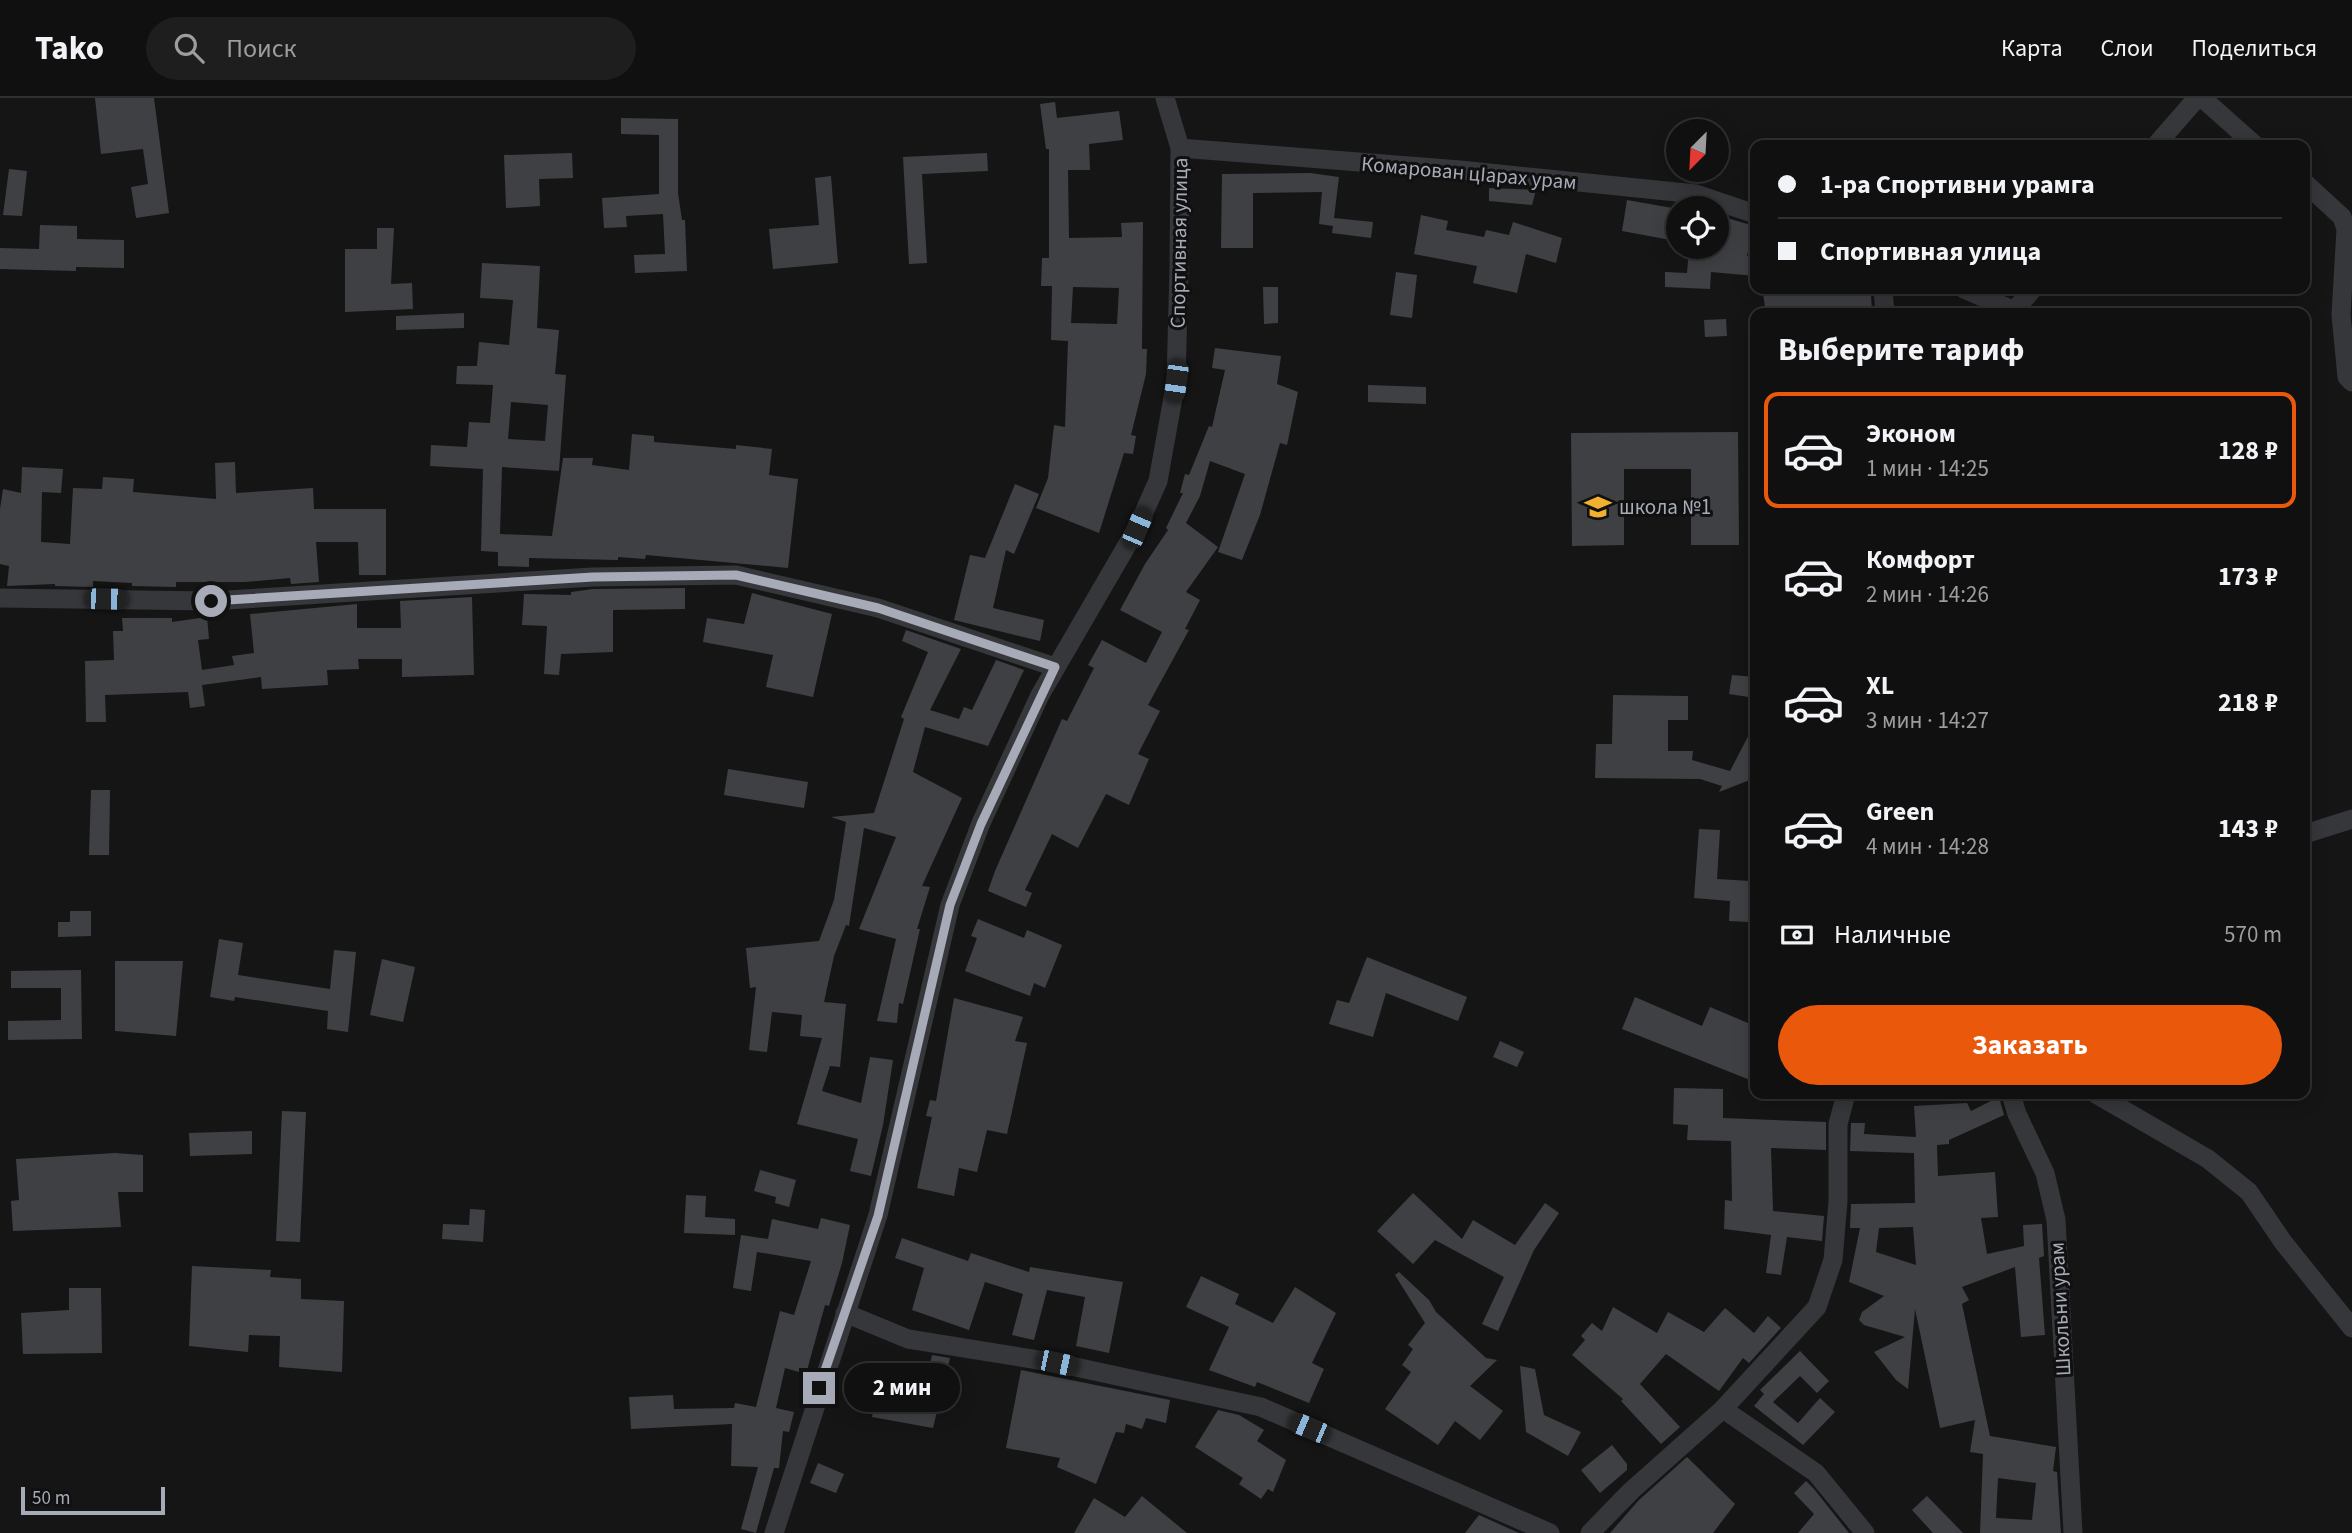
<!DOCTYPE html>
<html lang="ru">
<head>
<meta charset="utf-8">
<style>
	:root { --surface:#101010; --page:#1e1e1e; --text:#f1f3f6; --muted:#9c9d9f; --line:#303030; --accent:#ea580c }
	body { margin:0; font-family:"Source Sans 3",sans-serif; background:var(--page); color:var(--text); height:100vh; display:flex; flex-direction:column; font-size:26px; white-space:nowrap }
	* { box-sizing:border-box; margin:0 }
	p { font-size:23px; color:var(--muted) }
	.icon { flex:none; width:38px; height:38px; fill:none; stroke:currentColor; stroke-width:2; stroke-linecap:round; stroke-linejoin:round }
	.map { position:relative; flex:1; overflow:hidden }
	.drawer { position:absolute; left:1750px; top:210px; width:560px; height:791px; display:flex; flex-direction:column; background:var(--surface); border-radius:14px; box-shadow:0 4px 18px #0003,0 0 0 2px var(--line) }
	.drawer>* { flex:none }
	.guide { position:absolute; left:1750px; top:42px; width:560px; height:154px; border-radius:14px; box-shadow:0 4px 18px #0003,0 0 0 2px var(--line); display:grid; align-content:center; height:154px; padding:0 28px; background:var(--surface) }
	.needle { width:46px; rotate:204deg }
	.buttons { position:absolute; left:1666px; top:21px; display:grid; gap:14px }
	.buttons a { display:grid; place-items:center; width:63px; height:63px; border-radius:50%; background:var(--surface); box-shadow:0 4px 18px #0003,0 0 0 2px var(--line); font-size:35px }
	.scale { position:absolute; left:21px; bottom:18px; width:144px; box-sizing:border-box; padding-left:7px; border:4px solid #a6abb7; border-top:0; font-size:19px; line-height:24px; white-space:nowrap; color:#a6abb7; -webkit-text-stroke:5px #101011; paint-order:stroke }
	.end { position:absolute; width:32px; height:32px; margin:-16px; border:9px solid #a6abb7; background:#111; box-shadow:0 0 0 4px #111 }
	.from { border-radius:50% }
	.bubble { position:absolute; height:49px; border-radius:24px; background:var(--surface); box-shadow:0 4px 18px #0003,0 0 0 2px var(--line); font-size:23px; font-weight:700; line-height:49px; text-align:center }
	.car { position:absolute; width:21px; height:42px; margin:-21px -10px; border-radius:9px; box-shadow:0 0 5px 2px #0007; background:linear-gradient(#222 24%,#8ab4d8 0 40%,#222 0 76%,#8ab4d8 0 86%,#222 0) }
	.guide b { display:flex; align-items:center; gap:24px; height:66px; font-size:26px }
	.guide b+b { border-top:2px solid var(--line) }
	.guide i { width:18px; height:18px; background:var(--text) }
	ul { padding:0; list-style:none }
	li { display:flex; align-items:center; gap:21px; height:116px; margin:0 14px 10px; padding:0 14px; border:4px solid transparent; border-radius:14px }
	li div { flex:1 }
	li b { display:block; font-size:26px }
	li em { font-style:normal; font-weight:700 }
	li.selected { border-color:var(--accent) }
	li>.icon { width:63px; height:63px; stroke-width:1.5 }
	h2 { padding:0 28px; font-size:32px; line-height:84px }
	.pay { display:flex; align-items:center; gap:18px; height:77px; padding:0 28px; font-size:26px }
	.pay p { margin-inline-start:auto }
	.action { display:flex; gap:14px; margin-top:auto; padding:14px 28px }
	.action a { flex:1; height:80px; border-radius:42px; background:var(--accent); color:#fff; font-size:28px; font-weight:700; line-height:80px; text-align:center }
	header { display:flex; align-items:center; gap:42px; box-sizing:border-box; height:98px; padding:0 35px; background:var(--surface); border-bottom:2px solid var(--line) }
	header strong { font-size:33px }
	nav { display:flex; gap:38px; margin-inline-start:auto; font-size:24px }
	.search { width:490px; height:63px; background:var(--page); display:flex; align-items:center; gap:18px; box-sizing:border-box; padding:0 24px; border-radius:38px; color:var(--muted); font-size:26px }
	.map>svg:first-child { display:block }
	.building { fill:#3f4043; fill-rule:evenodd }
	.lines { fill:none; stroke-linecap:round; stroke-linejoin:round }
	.street { stroke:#36373b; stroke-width:19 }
	.route { stroke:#a6abb7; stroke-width:9 }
	.labels { text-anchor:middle; stroke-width:6; stroke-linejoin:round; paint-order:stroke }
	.street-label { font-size:21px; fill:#a6abb7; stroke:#101011 }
	.poi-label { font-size:21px; fill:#a6abb7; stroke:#101011; text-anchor:start }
</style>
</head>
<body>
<header>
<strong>Tako</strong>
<div class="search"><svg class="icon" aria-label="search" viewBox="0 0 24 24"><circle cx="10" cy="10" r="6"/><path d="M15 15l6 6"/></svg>Поиск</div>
<nav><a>Карта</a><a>Слои</a><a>Поделиться</a></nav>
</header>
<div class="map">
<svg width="2352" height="1435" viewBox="0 0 2352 1435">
	<rect width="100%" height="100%" fill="#151516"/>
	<!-- building -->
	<g class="building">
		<path d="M95,0h59l15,115 -33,5 -5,-31 17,-3 -5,-35 -42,5z"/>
		<path d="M1055,4l2,16 62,-7 4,29 -34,4 1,26h-22l1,68 53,-1 -1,-14 22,-1 -1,127h5l-1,25 -15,61 5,1 -3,18 -9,-1 -25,80 -63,-25 12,-30 6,-53 11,2 3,-86 -17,-1 1,-54h-11l1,-28h7v-109h-3l-6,-45zM1073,189l46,1 -2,36 -46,-1z"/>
		<path d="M621,20l57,1v74l4,27h3l2,51 -52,2 -1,-18 31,-1 -2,-40 -37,2 1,11 -23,1 -2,-30 57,-4v-59l-38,-1z"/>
		<path d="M572,55l1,25 -34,1 1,27 -34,2 -2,-53z"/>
		<path d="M987,55l1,18 -66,3 5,89 -18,1 -6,-107z"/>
		<path d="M9,71l18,2 -5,45 -19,-1z"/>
		<path d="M1310,75l29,4 -5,41 39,4 -2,16 -39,-5 1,-7 -14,-2 3,-32 -69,1v55h-32l1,-74z"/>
		<path d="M831,78l7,87 -65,6 -4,-40 50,-4 -4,-47z"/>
		<path d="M1489,90l47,2 -4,15 -43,-4z"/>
		<path d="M1627,102l51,9 -2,32 -54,-10z"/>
		<path d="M1421,117l27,6 -2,9 38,7 2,-7 23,5 4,-13 49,16 -6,25 -30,-9 -9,39 -44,-10 4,-17 -63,-12z"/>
		<path d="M1717,117l37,11 -7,30 8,1v19l-44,-4 -1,17 -45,-2v-15l22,1 2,-23 28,3z"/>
		<path d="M40,127l37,1v13l47,1v28l-48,-1v4l-76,-2v-21l39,1z"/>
		<path d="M377,130h17l-3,56 21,-1 1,26 -68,3v-63h32z"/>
		<path d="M482,165l58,3 -3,62 22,2 -4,44 11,1 -7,96 -57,-4 -2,67 52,2 11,-78h30l-1,7 37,5 3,-36 22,2v6l82,7v-4l36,4 -3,26 29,4 -10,89 -142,-13 -1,4 -27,-2v3l-89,-2v9l-31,-1v-14l-17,-1 2,-82 -53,-3 1,-21 36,2 2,-25 21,1 3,-38 -37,-1 1,-18h20l2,-24 30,3 4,-45 -33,-2zM511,304l37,3 -3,36 -37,-2z"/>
		<path d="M1396,174l21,3 -5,43 -22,-3z"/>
		<path d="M1263,189h15v36l-14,1z"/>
		<path d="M1808,191h19v6l44,-1 1,19h-106l-3,-19z"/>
		<path d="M464,215v15l-68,2v-14z"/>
		<path d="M1726,221l1,17 -22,1 -1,-17z"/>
		<path d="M1215,250l66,8 -4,28 21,8 -11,53 -7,-2 -20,72 -18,45 -24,-8 27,-78 -35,-13 -10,35 -14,27 32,24 -32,45 14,8 -15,29 4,1 -41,75 12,6 -22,43 11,5 -20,46 -23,-11 -28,54 -26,-14 -27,56 7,3 -6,14 -38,-16 7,-20 67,-152 5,2 27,-53 -6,-3 14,-25 44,23 16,-31 -42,-22 25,-46 23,-34 -2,-2 17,-35h-3l5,-19 4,1 20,-49 3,1 13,-57 -13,-2z"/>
		<path d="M1368,287l58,2v17l-58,-2z"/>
		<path d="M1738,334l1,113h-48v-76h-67v76l-52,1 -1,-113z"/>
		<path d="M235,364l1,31 77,-5 1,21h72v66h-27l-1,-33h-42l3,40 -28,2 -1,-6 -45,4h-69v5l-44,-1v-3l-39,-2v6l-38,-1v-2l-48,2 2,-20 -9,-2v-55l3,-20 18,4 1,-26 41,2 -2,24 -19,-1 -1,50 29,2 3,-56 29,1 1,-12 31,2 -1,13 83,7 -1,-36z"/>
		<path d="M1015,386l24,10 -25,60 -8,-4 -13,58 51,12 -4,21 -86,-21 16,-65 15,3z"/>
		<path d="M685,490v21l-72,1v42l-52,2 -2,21 -15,-1 3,-48 -25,-1 2,-31 47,1v-3l22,-3z"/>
		<path d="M752,495l80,21 -19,83 -47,-10 7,-32 -70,-13 4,-24 37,6z"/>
		<path d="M472,499l2,78 -72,2v-18h-44l1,10 -32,1 1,15 -66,4 -1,-12 -59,8 3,21 -15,2 -2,-16 -83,3 1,27h-20l-1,-61 29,-1 -1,-29h10l-1,-13h50v4l35,-5 2,22 -11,1 4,30 32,-5 -2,-9 22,-3 -4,-39 107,-10v24h44l-1,-27z"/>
		<path d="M906,532l55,19 -31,61 29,9 5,-12 8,3 24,-50 28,10 -36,76 -63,-19 -12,45 49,26 -40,88 8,1 -13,42h3l-17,75 -4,-1 -2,20 -20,-2 19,-82 -37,-10 37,-92 -32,-9 -15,98 -3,-1 -12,31 -10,46 22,2 -6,63 -10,-1 -8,25 39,12 9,-46 23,3 -10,65 -12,51 -21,-5 8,-32 -61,-15 25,-86 -22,-2 2,-21 -30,-3 -5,40 -18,-2 7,-63 -6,1 -4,-40 73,-7 15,-41 12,-78 -15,-5 43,-4 30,-94 -3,-2 27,-65 -26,-11z"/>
		<path d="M1732,577l23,2v21l-26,-4z"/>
		<path d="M1613,597l75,1v24h-20v31h25l-1,9 38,11 25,-48v55l-36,14 3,-6 -22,-7 -105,-1 1,-34h16z"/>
		<path d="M728,671l80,13 -4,26 -80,-13z"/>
		<path d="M91,692h19l-1,65h-20z"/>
		<path d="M1699,731l21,1 -3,49 33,2 -2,41 -19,-1 1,-20 -36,-3z"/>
		<path d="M70,813h21v25l-33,1v-15h12z"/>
		<path d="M978,821l46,19 3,-8 35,15 -17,43 -11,-5 -4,13 -65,-25 12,-33 -6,-2z"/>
		<path d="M219,841l24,4 -5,32 92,14 4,-39 22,2 -8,80 -21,-3 1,-18 -93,-14 -1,4 -24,-4z"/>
		<path d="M1367,859l100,40 -9,24 -72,-28 -13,44 -44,-13 8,-24 12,3z"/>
		<path d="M382,861l33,8 -12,55 -33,-7z"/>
		<path d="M115,863h68l-7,75 -61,-5z"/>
		<path d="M81,872l1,69 -74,1v-19l53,-1v-32h-50v-17z"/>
		<path d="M1635,899l67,29 8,-19 45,19v56l-133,-53z"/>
		<path d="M954,900l69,19 -8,24 12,2 -20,91 -20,-4 -10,42 -18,-4 -5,28 -37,-8 15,-71 -6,-1 4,-16 6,1z"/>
		<path d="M1500,943l24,11 -7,15 -24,-10z"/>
		<path d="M1674,990l49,1v29l103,4v28l-55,-2 2,63 51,5 -2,25 -35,-4 -6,38 -15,-2 5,-38 -47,-6 1,-29 7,1 -1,-60 -44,-1 1,-15 -15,-1z"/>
		<path d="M1999,999l5,18 -55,25v4l-12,1 1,31 57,-4 3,45 -17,1 6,36 37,-8 -1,-21 19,-1 2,32 -5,2 6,77 -24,2 -6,-70 -53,20 7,13 -7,4 28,132 66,11 -3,24 4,1 4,61h-81l3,-79 -13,-2 5,-32 -35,8 -25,-119 -7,80 -12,-9 -22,-28 31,-15 -41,-12 -5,-5 3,-8 22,-16 -35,-14 11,-54h-10l1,-24 64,-1 -1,-50 -64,-2 1,-28h14l-1,11 52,3 -2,-31 53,-3 4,8zM1913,1129l3,38 -40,-13 3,-24zM1998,1380l38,5 -4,37 -36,-2z"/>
		<path d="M282,1013l24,1 -6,130 -24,-1z"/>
		<path d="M252,1033v23l-62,2 -1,-23z"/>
		<path d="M115,1055l28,2v37h-25l3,35 -108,4 -2,-30 8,-1 -3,-41z"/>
		<path d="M760,1072l36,10 -7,27 -14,-4 1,-6 -22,-6z"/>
		<path d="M1413,1095l49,46 11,-19 42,25 30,-42 14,10 -25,37 -36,81 -16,-7 22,-47 -69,-37 -22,24 -36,-33z"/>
		<path d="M686,1097l20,1 -1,21 30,2v16l-51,-2z"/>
		<path d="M470,1111l15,1 -2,32 -41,-3 1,-15 26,1z"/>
		<path d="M821,1120l29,7 -8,38 -13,43 -4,-1 -19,69 -21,-6 -9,40 18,4 -5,20 -6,-1 -4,37h-5l-18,65 -15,-4 17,-62 -27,-1 1,-42 -101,5 -2,-32 44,-2 1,14 60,-1 1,-5 21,4 24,-96 14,4 17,-54 -54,-9 -6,39 -18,-3 8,-53 27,4 4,-20 46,10z"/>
		<path d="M902,1140l66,23 3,-8 58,19 1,-5 93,15 -14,71 -33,-7 9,-49 -38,-7 -13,50 -22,-5 11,-41 -38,-12 -16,48 -57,-20 12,-42 -29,-10z"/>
		<path d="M192,1168l79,4 -1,7 31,2v20l43,2 -2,71 -63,-5 1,-31 -31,-1 -1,17 -59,-6z"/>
		<path d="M1399,1174l30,28 7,12 50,46 11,2 -27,26 33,25 -23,29 -25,-19 -17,24 -53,-36 26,-37 -9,-7 11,-16 -5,-4 17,-22 -30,-48z"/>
		<path d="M1201,1178l38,18 -4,10 38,19 22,-36 41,26 -24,50 12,6 -15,34 -52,-21 -2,5 -46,-17 20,-43 -43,-20z"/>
		<path d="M69,1190h32l1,65 -79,1 -2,-41 48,-3z"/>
		<path d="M1613,1209l44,26 11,-21 36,20 21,-24 29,25 14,-17 13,12 -32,35 -6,-5 -24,33 -53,-37 -26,30 40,43 -19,17 -40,-43 2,-2 -51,-44 13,-15 -4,-4 11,-13 10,8z"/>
		<path d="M1800,1253l29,30 -12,12 -17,-17 -27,26 25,21 22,-25 15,14 -32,33 -49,-39 10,-12 -4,-4z"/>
		<path d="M932,1257l18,3 -17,70 -61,-11 6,-32 46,9z"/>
		<path d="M1520,1268l15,3 9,46 37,17 -13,24 -42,-24z"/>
		<path d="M1021,1272l149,30 -4,23 -20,-5 -4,11 -16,-5 -2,9 -8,-1 -20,52 -39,-17 3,-9 -54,-10z"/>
		<path d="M1218,1312l21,5 25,15 -7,11 29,19 -13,32 -5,-3 -7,10 -22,-15 4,-6 -48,-31z"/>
		<path d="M1612,1347l15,19v6l-27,23 -19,-23z"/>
		<path d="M1687,1359l48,47 -22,29h-103l29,-33z"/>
		<path d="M818,1365l26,11 -8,19 -26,-10z"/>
		<path d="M1806,1383l8,8 35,44h-51l16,-19 -20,-21z"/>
		<path d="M1142,1398l45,37h-113l20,-35 31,19z"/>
		<path d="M1927,1398l36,37h-30l-21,-23z"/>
		<path d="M1479,1417l40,18h-54z"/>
	</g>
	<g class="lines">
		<!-- street -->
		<g class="street">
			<path d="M2202,0l53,47"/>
			<path d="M2156,47l41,-47"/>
			<path d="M1180,50l280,22 236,24 59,20"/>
			<path d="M2305,85l37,34 4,12 -5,86 6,62 5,5"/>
			<path d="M1883,191l2,24"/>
			<path d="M1964,191l51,22"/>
			<path d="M2012,215l21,-24"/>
			<path d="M0,500l211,3 382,-24 143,-2 142,33 177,59"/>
			<path d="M2305,736l47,-15"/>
			<path d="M2011,996l6,20 28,59 11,47 17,313"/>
			<path d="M2096,996l112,65 41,33 34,50 69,86"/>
			<path d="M845,1215l63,26 149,24 204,44 289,126"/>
			<path d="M1723,1311l93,64 49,60"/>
			<path d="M774,1435l104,-318 72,-310 31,-82 59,-128 97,-167 21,-47 18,-100 3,-112 1,-121 -15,-50"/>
			<path d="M1590,1435l41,-42 92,-82 94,-102 16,-47 5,-59v-77l8,-30"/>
		</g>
	</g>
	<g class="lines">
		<!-- route -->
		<path class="route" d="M211,503l382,-24 143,-2 142,33 177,59 -74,157 -31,81 -72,311 -59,172"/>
	</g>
	<!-- icons -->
	<defs>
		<g id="school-bare" transform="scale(2.1)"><path d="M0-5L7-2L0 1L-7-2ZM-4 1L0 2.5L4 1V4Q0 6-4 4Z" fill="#f2b031" stroke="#101011" stroke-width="2.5" paint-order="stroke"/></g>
	</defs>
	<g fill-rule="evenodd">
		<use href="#school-bare" x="1598" y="409"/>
	</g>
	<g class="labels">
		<!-- street labels -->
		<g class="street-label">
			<text transform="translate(1469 75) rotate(5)" y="7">Комарован цIарах урам</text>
			<text transform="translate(1179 145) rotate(-89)" y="7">Спортивная улица</text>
			<text transform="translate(2060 1211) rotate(-93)" y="7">Школьни урам</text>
		</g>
		<!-- poi labels -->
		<g class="poi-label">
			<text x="1619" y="416">школа №1</text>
		</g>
	</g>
</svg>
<div class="buttons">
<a><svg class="needle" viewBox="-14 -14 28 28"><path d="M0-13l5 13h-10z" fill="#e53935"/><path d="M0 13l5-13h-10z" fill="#9c9d9f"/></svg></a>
<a><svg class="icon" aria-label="locate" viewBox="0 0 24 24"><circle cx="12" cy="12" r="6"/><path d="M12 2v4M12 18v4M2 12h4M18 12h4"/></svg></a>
</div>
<div class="scale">50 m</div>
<i class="end from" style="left:211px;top:503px"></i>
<i class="end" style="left:819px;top:1290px"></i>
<div class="bubble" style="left:844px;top:1265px;width:116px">2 мин</div>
<i class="car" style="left:1176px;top:283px;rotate:188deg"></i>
<i class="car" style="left:1137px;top:430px;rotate:23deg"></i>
<i class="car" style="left:106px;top:501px;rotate:91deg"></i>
<i class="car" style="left:1057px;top:1265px;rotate:102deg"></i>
<i class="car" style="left:1309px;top:1330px;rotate:293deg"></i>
<div class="guide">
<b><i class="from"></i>1-ра Спортивни урамга</b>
<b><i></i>Спортивная улица</b>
</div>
<section class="drawer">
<h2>Выберите тариф</h2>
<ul>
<li class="selected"><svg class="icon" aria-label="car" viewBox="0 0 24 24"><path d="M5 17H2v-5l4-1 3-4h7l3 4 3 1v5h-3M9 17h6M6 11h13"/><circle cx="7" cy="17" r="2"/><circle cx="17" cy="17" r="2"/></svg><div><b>Эконом</b><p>1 мин · 14:25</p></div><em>128 ₽</em></li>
<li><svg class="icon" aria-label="car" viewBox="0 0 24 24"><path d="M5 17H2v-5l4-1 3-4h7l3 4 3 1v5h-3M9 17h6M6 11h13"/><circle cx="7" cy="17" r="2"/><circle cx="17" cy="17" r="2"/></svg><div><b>Комфорт</b><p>2 мин · 14:26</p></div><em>173 ₽</em></li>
<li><svg class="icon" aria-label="car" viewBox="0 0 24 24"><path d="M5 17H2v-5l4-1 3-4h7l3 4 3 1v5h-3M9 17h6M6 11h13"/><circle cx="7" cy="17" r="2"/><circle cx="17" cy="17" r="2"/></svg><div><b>XL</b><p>3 мин · 14:27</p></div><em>218 ₽</em></li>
<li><svg class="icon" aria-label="car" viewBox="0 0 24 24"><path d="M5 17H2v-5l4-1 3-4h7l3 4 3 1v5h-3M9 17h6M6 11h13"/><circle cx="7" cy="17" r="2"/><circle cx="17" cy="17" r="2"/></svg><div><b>Green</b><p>4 мин · 14:28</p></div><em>143 ₽</em></li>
</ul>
<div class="pay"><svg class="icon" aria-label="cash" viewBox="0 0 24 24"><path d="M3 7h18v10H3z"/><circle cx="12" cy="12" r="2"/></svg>Наличные<p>570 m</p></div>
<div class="action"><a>Заказать</a></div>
</section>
</div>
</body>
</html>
